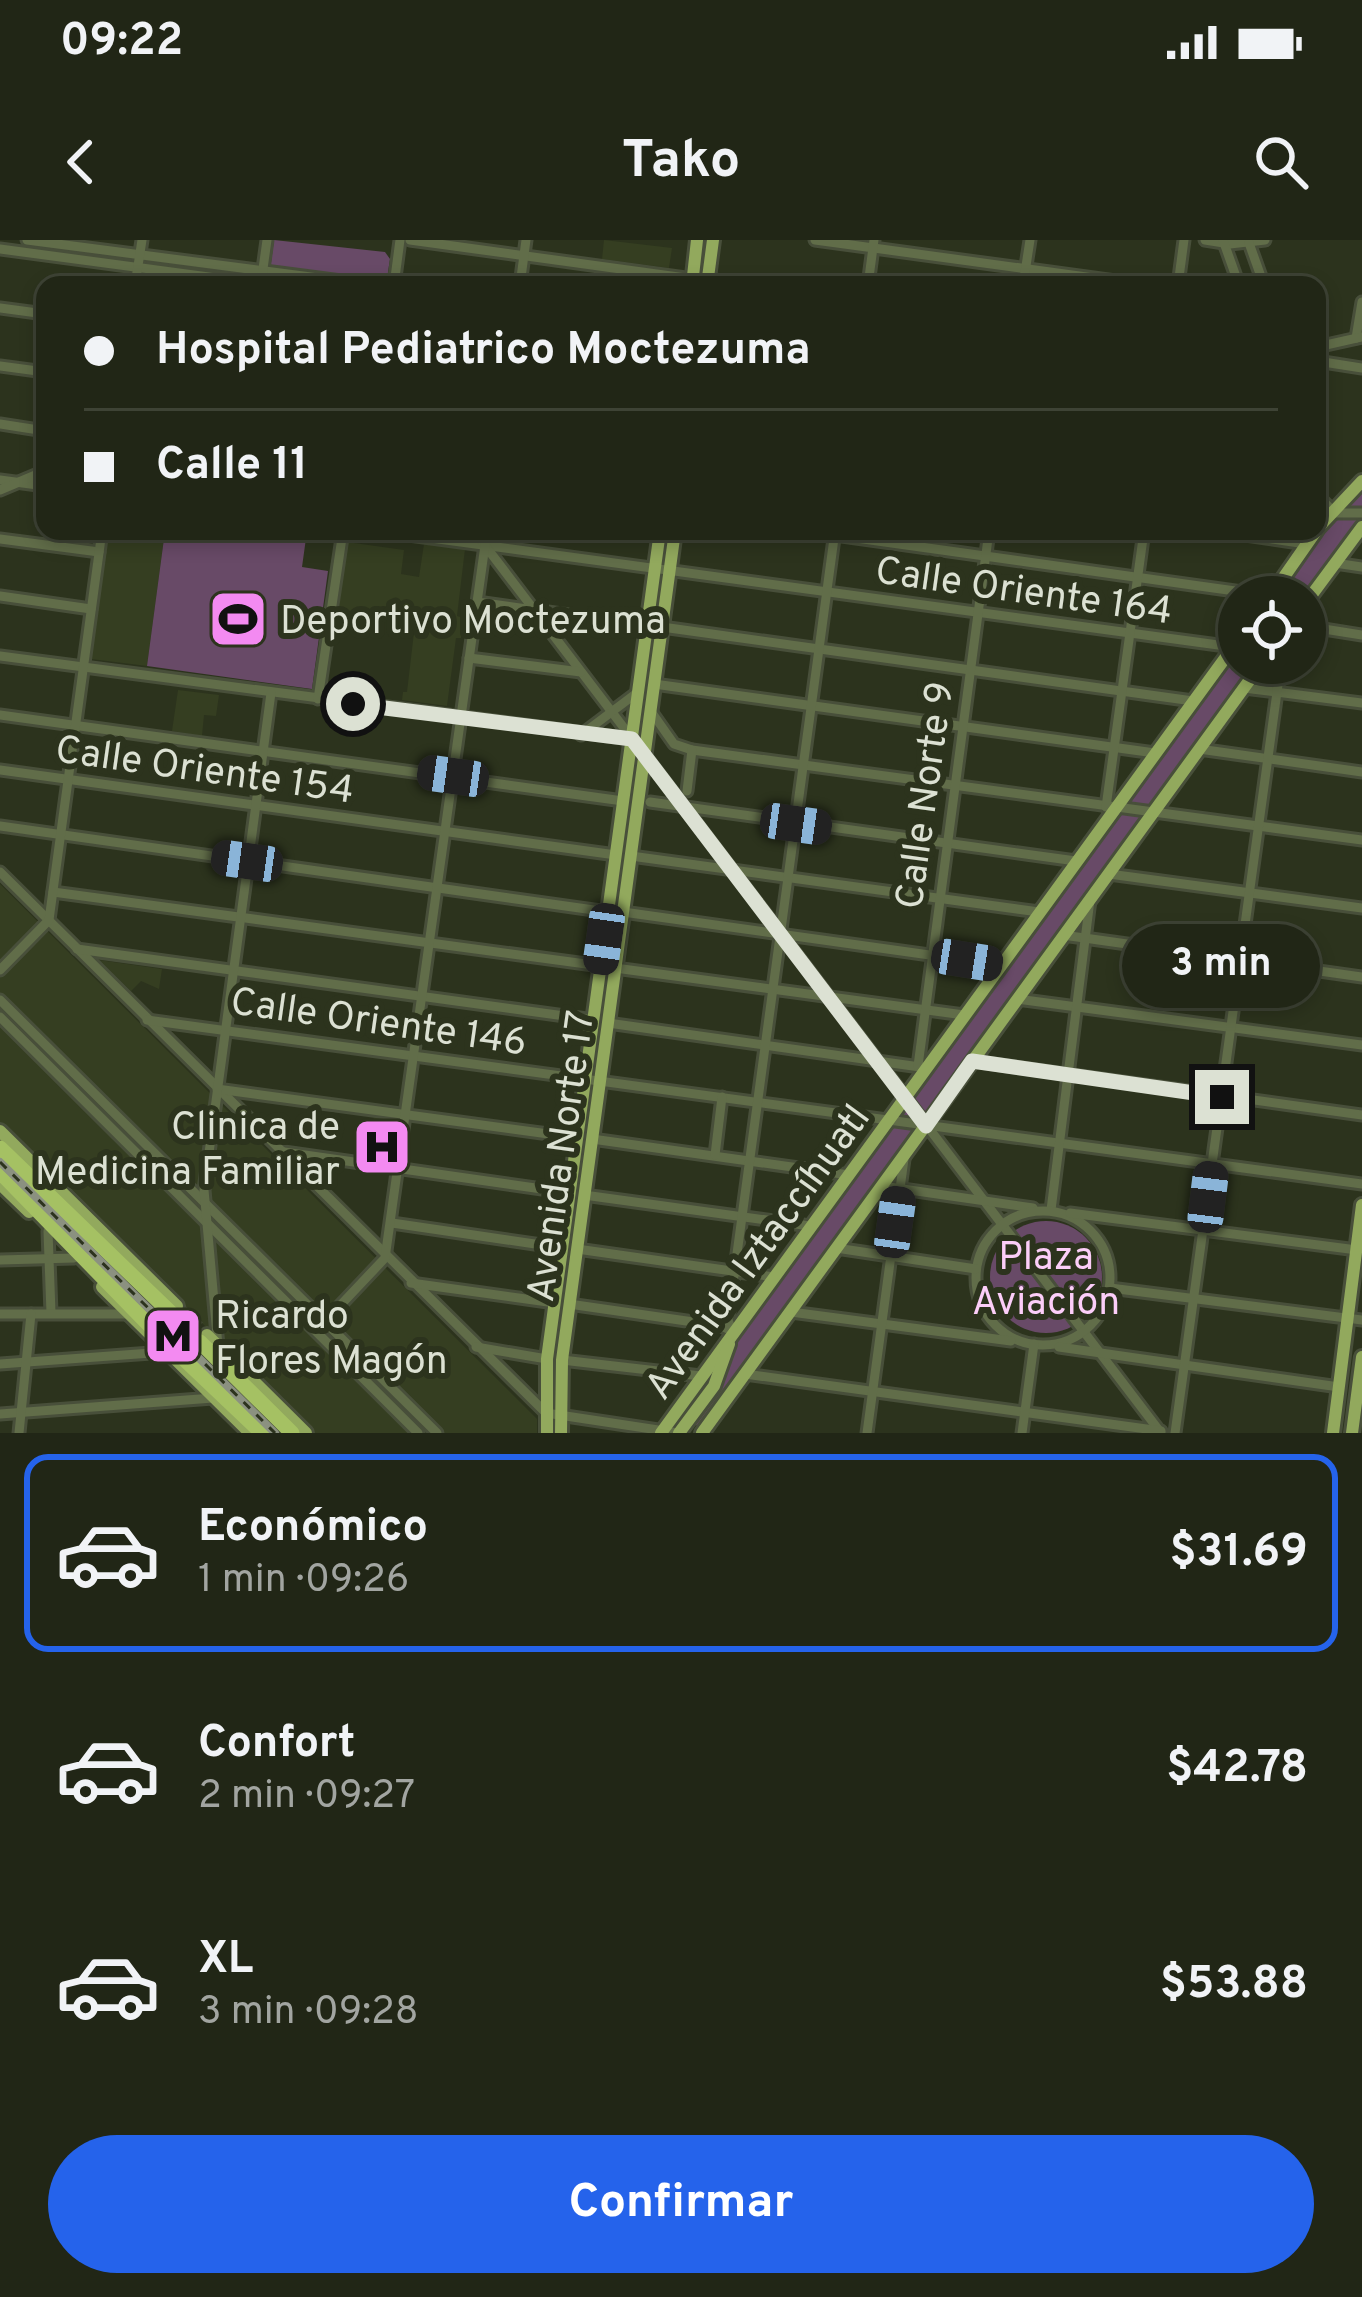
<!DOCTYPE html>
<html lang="es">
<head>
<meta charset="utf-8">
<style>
	:root { --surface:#212616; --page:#292e1f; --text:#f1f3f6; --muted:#a2a5a1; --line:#3e4335; --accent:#2563eb }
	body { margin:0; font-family:Overpass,sans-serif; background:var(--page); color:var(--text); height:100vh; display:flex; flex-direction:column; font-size:45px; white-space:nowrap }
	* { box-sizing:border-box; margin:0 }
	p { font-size:39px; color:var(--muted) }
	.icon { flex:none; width:66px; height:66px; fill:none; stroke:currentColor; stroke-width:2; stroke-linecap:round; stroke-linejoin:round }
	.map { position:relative; height:1193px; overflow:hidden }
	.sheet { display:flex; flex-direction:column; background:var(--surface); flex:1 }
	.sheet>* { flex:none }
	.hud { position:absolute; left:36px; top:36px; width:1290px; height:264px; border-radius:24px; box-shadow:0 6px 18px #0003,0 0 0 3px var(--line); display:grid; align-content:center; height:264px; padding:0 48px; background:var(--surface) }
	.buttons { position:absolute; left:1218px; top:336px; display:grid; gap:24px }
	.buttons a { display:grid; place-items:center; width:108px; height:108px; border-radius:50%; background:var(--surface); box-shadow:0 6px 18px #0003,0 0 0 3px var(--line); font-size:60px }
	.end { position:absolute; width:54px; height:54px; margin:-27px; border:15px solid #dce1d3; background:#111; box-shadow:0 0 0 6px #111 }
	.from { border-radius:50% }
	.bubble { position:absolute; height:84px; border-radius:42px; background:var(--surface); box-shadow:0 6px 18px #0003,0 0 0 3px var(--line); font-size:39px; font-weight:700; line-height:84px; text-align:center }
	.car { position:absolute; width:36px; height:72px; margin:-36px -18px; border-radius:15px; box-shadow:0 0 9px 3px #0007; background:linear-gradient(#222 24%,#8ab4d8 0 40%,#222 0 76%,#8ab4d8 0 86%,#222 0) }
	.hud b { display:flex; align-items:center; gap:42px; height:114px; font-size:45px }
	.hud b+b { border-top:3px solid var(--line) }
	.hud i { width:30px; height:30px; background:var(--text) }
	ul { padding:21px 0 0; list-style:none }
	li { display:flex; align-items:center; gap:36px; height:198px; margin:0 24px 18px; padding:0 24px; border:6px solid transparent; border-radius:24px }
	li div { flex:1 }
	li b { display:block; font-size:45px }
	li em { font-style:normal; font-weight:700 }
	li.active { border-color:var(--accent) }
	li>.icon { width:108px; height:108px; stroke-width:1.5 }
	.cta { display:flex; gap:24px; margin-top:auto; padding:24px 48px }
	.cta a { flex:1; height:138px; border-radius:72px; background:var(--accent); color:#fff; font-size:48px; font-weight:700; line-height:138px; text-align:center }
	.status { display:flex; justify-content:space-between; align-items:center; height:84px; padding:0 60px; background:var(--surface); direction:ltr }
	.status svg { height:33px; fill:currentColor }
	header { display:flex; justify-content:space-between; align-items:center; height:156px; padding:0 48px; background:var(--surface); font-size:54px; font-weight:700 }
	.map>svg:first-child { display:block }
	.built { fill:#353e21 }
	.green { fill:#684a67 }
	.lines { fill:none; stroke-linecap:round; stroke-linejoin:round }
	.major-tunnel { stroke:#464d38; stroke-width:12; stroke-dasharray:12 6; stroke-linecap:butt }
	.highway-tunnel { stroke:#464d38; stroke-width:15; stroke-dasharray:15 8; stroke-linecap:butt }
	.minor-casing { stroke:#484f3a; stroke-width:15 }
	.major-casing { stroke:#484f3a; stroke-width:18 }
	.highway-casing { stroke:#484f3a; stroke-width:21 }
	.minor { stroke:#616d49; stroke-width:9 }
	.major { stroke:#92a95d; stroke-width:12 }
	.highway { stroke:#a5c163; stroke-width:15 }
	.rail-casing { stroke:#8b9180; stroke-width:8 }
	.rail { stroke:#2c331d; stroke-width:3; stroke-dasharray:9; stroke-linecap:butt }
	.route { stroke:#dce1d3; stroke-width:15 }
	.labels { text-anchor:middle; stroke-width:12; stroke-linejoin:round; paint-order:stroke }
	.street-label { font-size:39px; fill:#dce1d3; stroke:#2c331d }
	.poi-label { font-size:39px; fill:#dce1d3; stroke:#2c331d; text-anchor:start }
	.park-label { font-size:39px; fill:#fccef9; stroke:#2c331d }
</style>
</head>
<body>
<div class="status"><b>09:22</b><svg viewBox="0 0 49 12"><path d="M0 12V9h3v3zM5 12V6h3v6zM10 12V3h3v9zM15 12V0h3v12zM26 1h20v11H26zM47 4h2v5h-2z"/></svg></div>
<header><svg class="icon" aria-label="back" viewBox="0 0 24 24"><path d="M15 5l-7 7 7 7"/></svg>Tako<svg class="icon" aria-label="search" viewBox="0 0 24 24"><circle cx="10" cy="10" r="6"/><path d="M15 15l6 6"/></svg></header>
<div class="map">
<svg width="1362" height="1193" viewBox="0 0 1362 1193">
	<rect width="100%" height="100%" fill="#2c331d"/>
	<!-- built -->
	<g class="built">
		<path d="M604,0l68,8 -3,20 -67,-9z"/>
		<path d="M109,291h56l-18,135 -56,-7z"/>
		<path d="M347,302l57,8 -3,24 18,3 5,-33 41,5 -8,67 7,2 -3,20h-5l-9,68 -45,-6 1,-8h4l8,-68 -77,-10z"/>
		<path d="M178,450l41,5 -3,21 -12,-1 -2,21 -30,-5z"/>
		<path d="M0,644l537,535v14h-224l-313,-310z"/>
		<path d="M99,720l63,9 -3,20 -18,-8 -10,10z"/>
		<path d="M374,876l25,3 -6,42 -25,-3z"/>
	</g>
	<!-- green -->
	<g class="green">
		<path d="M274,0l111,12 5,7 -4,26h-118z"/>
		<path d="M1362,248v33l-57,76h-32l37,-52z"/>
		<path d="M165,291h142l-5,36 26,4 -16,118 -165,-23z"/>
		<path d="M1239,402v21h20l-556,763 -30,-3z"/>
		<circle cx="1046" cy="1037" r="56"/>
	</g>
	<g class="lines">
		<!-- major-tunnel -->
		<path class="major-tunnel" d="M177,1066l30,29"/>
		<!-- highway-tunnel -->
		<g class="highway-tunnel">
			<path d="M172,1074l28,28"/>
			<path d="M155,1091l28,27"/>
		</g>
		<!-- minor casing -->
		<g class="minor-casing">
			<g id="minor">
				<path d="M27,0l345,45"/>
				<path d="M410,0l283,39"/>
				<path d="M815,0l330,45"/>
				<path d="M1205,0l25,4 35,-4"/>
				<path d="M1223,0l16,45"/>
				<path d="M1249,3l15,42"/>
				<path d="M0,9l269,36"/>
				<path d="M262,36l5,-36"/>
				<path d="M708,39l40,6"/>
				<path d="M135,45l7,-45"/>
				<path d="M394,45l6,-45"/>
				<path d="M520,45l6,-45"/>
				<path d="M868,45l6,-45"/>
				<path d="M1023,45l7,-45"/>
				<path d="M1178,45l6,-45"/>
				<path d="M0,68l45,6"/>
				<path d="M1356,98l6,-36"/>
				<path d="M1317,107l45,-10"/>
				<path d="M1317,121l45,7"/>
				<path d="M0,126l45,6"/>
				<path d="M0,184l45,7"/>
				<path d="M0,240l45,6"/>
				<path d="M0,250l45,-19"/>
				<path d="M1317,255l18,18h27"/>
				<path d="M379,291l854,116"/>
				<path d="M474,291l687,902"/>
				<path d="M806,291l465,65"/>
				<path d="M1218,291l88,13"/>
				<path d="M0,299l99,13"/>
				<path d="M1335,323l27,4"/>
				<path d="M0,356l91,13"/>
				<path d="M477,362l170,24"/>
				<path d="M1305,386l57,9"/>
				<path d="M662,387l531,74"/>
				<path d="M0,416l631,83"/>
				<path d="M469,418l112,14"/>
				<path d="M654,444l501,69"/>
				<path d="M1244,448l118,15"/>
				<path d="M318,459l25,-168"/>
				<path d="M650,470l24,34 18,6 670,90"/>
				<path d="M0,475l623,86"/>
				<path d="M581,495l57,-43"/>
				<path d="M1199,509l163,23"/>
				<path d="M0,530l616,85"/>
				<path d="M687,551l5,-41"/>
				<path d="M650,562l426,59"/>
				<path d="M1106,567l38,-276"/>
				<path d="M0,586l608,86"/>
				<path d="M631,616l408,56"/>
				<path d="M0,632l546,541 132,20"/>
				<path d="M1109,634l253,34"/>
				<path d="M53,652l548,74"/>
				<path d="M623,672l378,53"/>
				<path d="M1063,695l299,42"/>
				<path d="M77,709l517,71"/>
				<path d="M615,728l349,47"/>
				<path d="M0,730l49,-50 53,-389"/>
				<path d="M1017,759l345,46"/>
				<path d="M0,760l437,433"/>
				<path d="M0,777l418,416"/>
				<path d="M147,780l1215,164"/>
				<path d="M608,783l312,44"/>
				<path d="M972,821l390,54"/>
				<path d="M918,826l71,-535"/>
				<path d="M217,849l361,49"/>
				<path d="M592,899l257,36"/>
				<path d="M284,912l286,41"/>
				<path d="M715,915l7,-58"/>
				<path d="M882,946l151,22"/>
				<path d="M584,955l226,31"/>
				<path d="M1051,970l39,-310"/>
				<circle cx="1043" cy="1038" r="67"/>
				<path d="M1070,973l287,37"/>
				<path d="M392,983l170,25"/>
				<path d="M48,991l3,82"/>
				<path d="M836,1008l140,21"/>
				<path d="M577,1009l197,28"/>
				<path d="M0,1020l74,-2"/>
				<path d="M411,1043l144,20"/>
				<path d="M1110,1048l252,32"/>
				<path d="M569,1064l152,22 11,5"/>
				<path d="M791,1072l220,29"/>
				<path d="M0,1074h127"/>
				<path d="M317,1090l68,-72 102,-727"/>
				<path d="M732,1091l-4,-11 107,-789"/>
				<path d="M218,1106l-14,-156 67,-497"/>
				<path d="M476,1107l71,12"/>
				<path d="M1059,1107l280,40"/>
				<path d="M562,1120l139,16"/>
				<path d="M0,1124l165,-12"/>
				<path d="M745,1134l416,57"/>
				<path d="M0,1174l213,-16"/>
				<path d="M19,1193l12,-119"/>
				<path d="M867,1193l37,-274"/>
				<path d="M1022,1193l12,-89"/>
				<path d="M1175,1193l106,-770"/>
			</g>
		</g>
		<!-- major casing -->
		<g class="major-casing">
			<g id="major">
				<path d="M692,45l5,-45"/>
				<path d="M707,45l6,-45"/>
				<path d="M1317,289l45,-48"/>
				<path d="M1270,357l46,-66"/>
				<path d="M1305,364l57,-77"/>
				<path d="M0,891l177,175"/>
				<path d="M0,944l29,28"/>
				<path d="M102,1047l148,146"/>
				<path d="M207,1095l99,98"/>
				<path d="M547,1193v-74l113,-828"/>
				<path d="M561,1193l1,-73 113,-829"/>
				<path d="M661,1193l578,-794"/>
				<path d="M679,1193l35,-47 15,-42"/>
				<path d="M702,1193l560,-770"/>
				<path d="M1333,1193l29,-228"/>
				<path d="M1352,1193l10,-76"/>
			</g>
		</g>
		<!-- highway casing -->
		<g class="highway-casing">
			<g id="highway">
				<path d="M0,908l172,166"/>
				<path d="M0,932l155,159"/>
				<path d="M200,1102l92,91"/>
				<path d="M183,1118l79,75"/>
			</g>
		</g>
		<!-- minor -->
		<use href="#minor" class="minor"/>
		<!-- major -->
		<use href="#major" class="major"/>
		<!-- highway -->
		<use href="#highway" class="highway"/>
		<!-- rail casing -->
		<g class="rail-casing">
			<path id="rail" d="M0,922l275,271"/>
		</g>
		<!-- rail -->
		<use href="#rail" class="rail"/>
	</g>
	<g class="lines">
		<!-- route -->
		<path class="route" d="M353,464l279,35 294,387 46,-65 250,36"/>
	</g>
	<!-- icons -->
	<defs>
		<g id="stadium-square" transform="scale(3)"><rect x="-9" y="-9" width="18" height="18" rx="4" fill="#f38af1" stroke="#2c331d"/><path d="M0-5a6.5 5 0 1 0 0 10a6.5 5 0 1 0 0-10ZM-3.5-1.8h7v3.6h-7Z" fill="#111"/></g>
		<g id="hospital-square" transform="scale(3)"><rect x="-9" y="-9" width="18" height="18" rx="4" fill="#f38af1" stroke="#2c331d"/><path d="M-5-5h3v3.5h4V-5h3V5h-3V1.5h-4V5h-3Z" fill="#111"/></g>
		<g id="metro-square" transform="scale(3)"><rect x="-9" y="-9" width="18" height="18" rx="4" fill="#f38af1" stroke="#2c331d"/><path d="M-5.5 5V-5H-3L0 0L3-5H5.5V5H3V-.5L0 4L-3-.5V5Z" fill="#111"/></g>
	</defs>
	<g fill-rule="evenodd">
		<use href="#stadium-square" x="238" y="379"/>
		<use href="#hospital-square" x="382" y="907"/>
		<use href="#metro-square" x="173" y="1096"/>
	</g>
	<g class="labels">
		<!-- street labels -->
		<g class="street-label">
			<text transform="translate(1024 349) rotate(8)" y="14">Calle Oriente 164</text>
			<text transform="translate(205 528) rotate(8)" y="14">Calle Oriente 154</text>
			<text transform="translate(923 555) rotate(-82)" y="14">Calle Norte 9</text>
			<text transform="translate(379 780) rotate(8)" y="14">Calle Oriente 146</text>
			<text transform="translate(559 916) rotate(-82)" y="14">Avenida Norte 17</text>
			<text transform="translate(756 1011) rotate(-54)" y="14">Avenida Iztaccíhuatl</text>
		</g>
		<!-- poi labels -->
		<g class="poi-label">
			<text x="280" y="393">Deportivo Moctezuma</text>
			<text x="340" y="899" text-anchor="end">Clinica de<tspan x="340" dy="45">Medicina Familiar</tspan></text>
			<text x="215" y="1088">Ricardo<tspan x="215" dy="45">Flores Magón</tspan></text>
		</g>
		<!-- park labels -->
		<g class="park-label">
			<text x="1046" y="1029">Plaza<tspan x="1046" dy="45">Aviación</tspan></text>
		</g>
	</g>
</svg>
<div class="buttons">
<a><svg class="icon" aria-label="locate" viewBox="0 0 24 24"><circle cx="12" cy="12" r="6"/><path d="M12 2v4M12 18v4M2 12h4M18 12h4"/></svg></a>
</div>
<i class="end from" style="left:353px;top:464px"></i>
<i class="end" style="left:1222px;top:857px"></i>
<div class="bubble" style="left:1122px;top:684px;width:198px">3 min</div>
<i class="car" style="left:453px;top:536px;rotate:278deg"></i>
<i class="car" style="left:796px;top:584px;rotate:98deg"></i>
<i class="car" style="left:247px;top:621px;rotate:278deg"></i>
<i class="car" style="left:604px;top:699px;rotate:188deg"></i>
<i class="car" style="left:967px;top:720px;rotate:99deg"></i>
<i class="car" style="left:1208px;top:957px;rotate:7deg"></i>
<i class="car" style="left:895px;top:982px;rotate:8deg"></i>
<div class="hud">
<b><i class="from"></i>Hospital Pediatrico Moctezuma</b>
<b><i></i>Calle 11</b>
</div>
</div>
<section class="sheet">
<ul>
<li class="active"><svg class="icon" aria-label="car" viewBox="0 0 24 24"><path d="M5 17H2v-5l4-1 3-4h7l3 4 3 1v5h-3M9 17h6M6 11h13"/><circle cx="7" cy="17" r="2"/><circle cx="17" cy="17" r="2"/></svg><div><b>Económico</b><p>1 min · 09:26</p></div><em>$31.69</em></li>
<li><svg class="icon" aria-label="car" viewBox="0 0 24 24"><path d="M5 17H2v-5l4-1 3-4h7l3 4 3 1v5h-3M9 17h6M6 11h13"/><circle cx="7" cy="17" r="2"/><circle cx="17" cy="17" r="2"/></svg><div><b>Confort</b><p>2 min · 09:27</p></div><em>$42.78</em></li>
<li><svg class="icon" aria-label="car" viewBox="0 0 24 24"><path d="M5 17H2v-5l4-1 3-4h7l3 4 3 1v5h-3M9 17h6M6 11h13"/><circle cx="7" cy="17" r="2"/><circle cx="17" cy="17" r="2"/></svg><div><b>XL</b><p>3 min · 09:28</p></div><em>$53.88</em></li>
</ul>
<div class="cta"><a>Confirmar</a></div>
</section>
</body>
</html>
